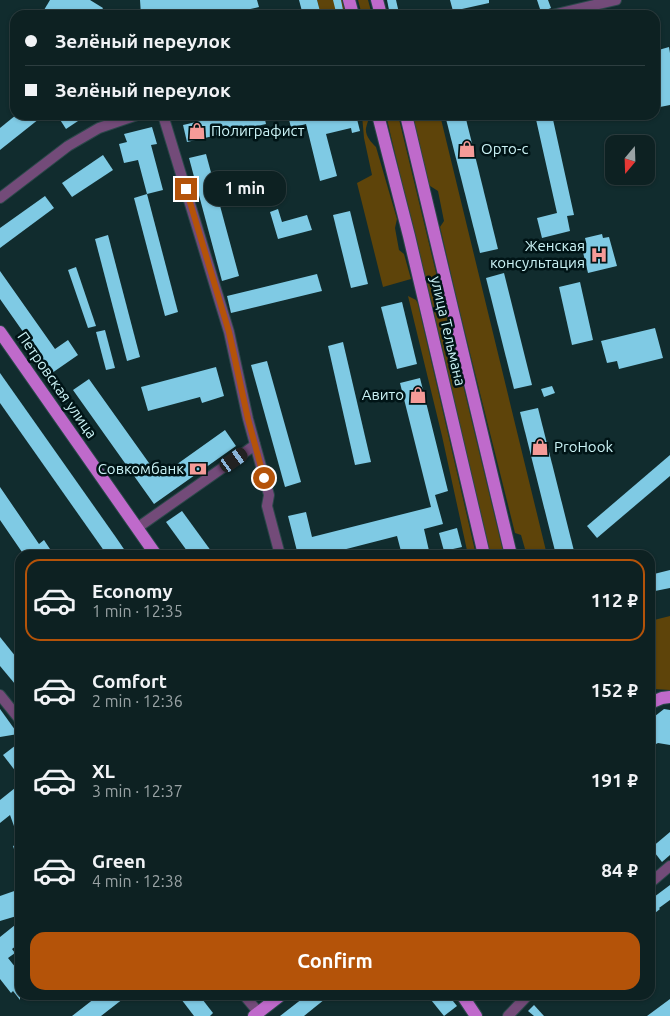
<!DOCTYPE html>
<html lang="en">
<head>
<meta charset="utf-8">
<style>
	:root { --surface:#0d2122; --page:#1b2e2f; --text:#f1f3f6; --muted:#9aa3a5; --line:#2d3e40; --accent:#b45309 }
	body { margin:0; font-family:Ubuntu,sans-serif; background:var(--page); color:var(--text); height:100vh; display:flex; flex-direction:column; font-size:19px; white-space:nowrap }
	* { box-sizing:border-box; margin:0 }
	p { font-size:16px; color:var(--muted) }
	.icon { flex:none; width:28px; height:28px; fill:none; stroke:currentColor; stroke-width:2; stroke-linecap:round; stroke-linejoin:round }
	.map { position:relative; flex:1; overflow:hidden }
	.panel { position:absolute; left:15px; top:550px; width:640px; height:450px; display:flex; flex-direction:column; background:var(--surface); border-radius:15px; box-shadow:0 1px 4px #0004,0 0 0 1px var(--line) }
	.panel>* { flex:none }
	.top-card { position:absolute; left:10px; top:10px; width:650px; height:110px; border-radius:15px; box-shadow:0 1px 4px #0004,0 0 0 1px var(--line); display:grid; align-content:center; height:110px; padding:0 15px; background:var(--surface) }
	.needle { width:32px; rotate:199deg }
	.fabs { position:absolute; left:605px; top:135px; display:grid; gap:10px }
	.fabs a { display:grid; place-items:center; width:50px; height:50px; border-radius:10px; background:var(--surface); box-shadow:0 1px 4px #0004,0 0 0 1px var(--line); font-size:25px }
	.end { position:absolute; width:22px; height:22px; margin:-11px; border:6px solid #b45309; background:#fff; box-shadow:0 0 0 2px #fff }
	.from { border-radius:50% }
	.bubble { position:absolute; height:35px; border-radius:15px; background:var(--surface); box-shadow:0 1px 4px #0004,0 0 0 1px var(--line); font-size:16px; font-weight:700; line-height:35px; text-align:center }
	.car { position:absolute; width:15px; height:30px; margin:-15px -8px; border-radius:6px; box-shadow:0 0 4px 1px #0007; background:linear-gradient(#222 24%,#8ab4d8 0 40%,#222 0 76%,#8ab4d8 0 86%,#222 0) }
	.top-card b { display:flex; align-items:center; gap:18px; height:48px; font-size:19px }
	.top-card b+b { border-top:1px solid var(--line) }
	.top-card i { width:12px; height:12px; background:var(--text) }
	ul { padding:9px 0 0; list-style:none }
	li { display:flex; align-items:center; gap:15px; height:82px; margin:0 10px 8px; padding:0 5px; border:2px solid transparent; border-radius:15px }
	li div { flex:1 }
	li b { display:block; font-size:19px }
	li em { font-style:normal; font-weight:700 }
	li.active { border-color:var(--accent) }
	li>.icon { width:45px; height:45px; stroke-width:1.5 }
	.action { display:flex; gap:10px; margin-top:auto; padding:10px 15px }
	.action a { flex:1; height:58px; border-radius:15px; background:var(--accent); color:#fff; font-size:20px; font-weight:700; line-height:58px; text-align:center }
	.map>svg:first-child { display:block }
	.green { fill:#5e440a }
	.building { fill:#7fcae4 }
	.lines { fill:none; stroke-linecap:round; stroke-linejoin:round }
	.minor-casing { stroke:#2b484a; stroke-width:12 }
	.major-casing { stroke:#2b484a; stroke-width:14 }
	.minor { stroke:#734b79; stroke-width:10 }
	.major { stroke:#bf6acb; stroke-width:12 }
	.route { stroke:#b45309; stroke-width:6 }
	.labels { text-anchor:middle; stroke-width:5; stroke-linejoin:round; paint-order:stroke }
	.poi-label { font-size:15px; fill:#cbf3f6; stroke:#001416; text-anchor:start }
	.street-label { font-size:15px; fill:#cbf3f6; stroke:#001416 }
</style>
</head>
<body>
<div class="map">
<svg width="670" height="1016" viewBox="0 0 670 1016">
	<rect width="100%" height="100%" fill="#112c2e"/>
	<!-- green -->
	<g class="green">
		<path d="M317,0h25l4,15h-25z"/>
		<path d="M358,0h10l4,15h-10z"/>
		<path d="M362,115h7c0,5 -2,8 -3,13 -1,8 5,14 10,19l21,72 -2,9 4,22 5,4 7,25 -28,8 -26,-104 15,-8 -8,-37z"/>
		<path d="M386,115h12l106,440h-15z"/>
		<path d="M410,115h30l107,440h-23l1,-6 -4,-14 -6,-2 -56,-224 -19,-82 4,-6 -6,-30 -11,-7z"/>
		<path d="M408,296l8,4 2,4 58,251h-8l-26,-119z"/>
		<path d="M670,616v74l-16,-1 -4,3v-71z"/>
	</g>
	<!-- building -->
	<g class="building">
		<path d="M50,0h40l13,8 -4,7h-58z"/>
		<path d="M140,0h117l2,7 -22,5 1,2 -5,1h-92z"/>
		<path d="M299,0h18l4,15h-18z"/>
		<path d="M333,0h8l2,10 -7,2z"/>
		<path d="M387,0h9l3,13 -5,1 -5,-4z"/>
		<path d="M450,0h39v3l-36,8z"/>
		<path d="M537,0h11l3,8 -10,4z"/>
		<path d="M669,47l1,6v52l-15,3v-57z"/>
		<path d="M16,115h28l-44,35v-22z"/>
		<path d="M57,115h30l-21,14z"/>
		<path d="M227,115h37l2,9 -79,18 -4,-17z"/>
		<path d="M288,115h68l4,16 -8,2 -1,-5 -25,6 11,42 -17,5 -14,-57 -15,4z"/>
		<path d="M445,115h20l33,134 -18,4z"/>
		<path d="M535,115h17l22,100 -7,1 3,15 -28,7 -5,-20 20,-5z"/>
		<path d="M152,127l5,17 -6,1 12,45 -16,4 -9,-34 -14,3 -5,-19 8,-2 -3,-8z"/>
		<path d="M206,154l33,122 -17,5 -33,-123z"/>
		<path d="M103,155l10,15 -41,27 -10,-14z"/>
		<path d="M147,194l31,118 -13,4 -31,-118z"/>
		<path d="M45,196l9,12 -54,40v-20z"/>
		<path d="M278,209l4,13 25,-7 5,15 -34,9 -8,-27z"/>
		<path d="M350,211l18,73 -17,4 -18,-73z"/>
		<path d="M602,234l1,4 6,-1 8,29 -29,7 -7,-29 5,-2 -1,-4z"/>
		<path d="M108,235l32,122 -13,4 -32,-122z"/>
		<path d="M76,267l20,59 -8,2 -20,-58z"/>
		<path d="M0,271l55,78 13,-9 10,15 -26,18 -52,-74z"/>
		<path d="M504,273l28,112 -18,4 -28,-111z"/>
		<path d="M317,274l5,17 -91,22 -4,-17z"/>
		<path d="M580,282l13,58 -21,5 -13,-58z"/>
		<path d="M402,302l15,62 -20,5 -16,-62z"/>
		<path d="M655,328l8,30 -44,11 -2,-8 -10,2 -6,-22z"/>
		<path d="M105,330l10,38 -9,2 -10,-38z"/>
		<path d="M343,342l28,120 -16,3 -27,-119z"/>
		<path d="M267,361l34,121 -16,5 -34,-122z"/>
		<path d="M216,367l8,29 -22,7 -2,-6 -52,14 -7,-24z"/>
		<path d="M0,373l115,163 13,19h-21l-107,-152z"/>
		<path d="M420,378l28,113 -13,4 8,29 -19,5 6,26h-28l-5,-19 -74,19h-25l-10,-39 18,-4 6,25 119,-30 -31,-124z"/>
		<path d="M89,379l70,98 66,-47 11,16 -82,58 -81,-114z"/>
		<path d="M552,386l3,7 -11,4 -3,-8z"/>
		<path d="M538,408l37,147h-19l-36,-143z"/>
		<path d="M670,455v21l-73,62 -10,-12z"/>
		<path d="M0,487l39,57 5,-4 10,15h-30l-24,-35z"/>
		<path d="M182,511l32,44h-24l-24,-33z"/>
		<path d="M457,528l5,19 -18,4 -5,-18z"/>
		<path d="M670,570v18l-20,4v-17z"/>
		<path d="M0,637l20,25v28l-20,-24z"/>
		<path d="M0,709l18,25 -18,3z"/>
		<path d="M664,709l6,1v35l-12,-2 -2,1 -6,-7v-17z"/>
		<path d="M20,742v35l-17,-22z"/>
		<path d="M20,784v56h-1l-9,-25 -10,8v-23z"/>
		<path d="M670,832v23l-8,7 -11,-14z"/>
		<path d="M20,843v21h-1l-6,-18z"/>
		<path d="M670,885v15l-11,8 1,1 -10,8v-17z"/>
		<path d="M20,889v26l-20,6v-25z"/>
		<path d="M15,925l5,7v11l-8,6 3,4 -7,5 12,15v27l-7,-9 -2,2 -11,-14v-42z"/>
		<path d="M99,995h29l-27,21h-29z"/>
		<path d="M178,995h21l14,18 -3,3h-16z"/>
		<path d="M307,995h23l-26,21h-24z"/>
		<path d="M427,995h21l9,11 -13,10z"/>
		<path d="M670,999v17h-23z"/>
		<path d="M534,1005l10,11h-10l-6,-5z"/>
	</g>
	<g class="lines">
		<!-- minor casing -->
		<g class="minor-casing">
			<g id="minor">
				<path d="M552,15l64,-15"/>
				<path d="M163,115l66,217 19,87 21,76 -2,11 13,49"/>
				<path d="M0,198l68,-52 31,-18 38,-13"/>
				<path d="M137,528l118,-83"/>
				<path d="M0,695l20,25"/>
				<path d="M650,883l20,-17"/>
				<path d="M244,995l15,18"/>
				<path d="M508,1016l20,-21"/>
			</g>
		</g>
		<!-- major casing -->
		<g class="major-casing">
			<g id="major">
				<path d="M349,0l4,15"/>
				<path d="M377,0l4,15"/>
				<path d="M378,115l31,121 75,319"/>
				<path d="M406,115l105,440"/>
				<path d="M0,332l156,223"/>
				<path d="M650,703l12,-5 8,-1"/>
				<path d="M462,995l14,21"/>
				<path d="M254,1016l27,-21"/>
			</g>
		</g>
		<!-- minor -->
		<use href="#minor" class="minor"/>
		<!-- major -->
		<use href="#major" class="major"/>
	</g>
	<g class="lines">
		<!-- route -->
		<path class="route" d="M186,189l43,143 19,87 16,59"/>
	</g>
	<!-- icons -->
	<defs>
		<g id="shop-bare" transform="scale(1.35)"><path d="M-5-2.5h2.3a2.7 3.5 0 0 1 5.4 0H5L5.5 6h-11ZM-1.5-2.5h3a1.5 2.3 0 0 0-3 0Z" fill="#f59b98" stroke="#001416" stroke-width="2.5" paint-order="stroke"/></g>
		<g id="hospital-bare" transform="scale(1.35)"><path d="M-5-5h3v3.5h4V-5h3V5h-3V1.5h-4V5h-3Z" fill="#f59b98" stroke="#001416" stroke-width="2.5" paint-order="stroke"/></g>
		<g id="bank-bare" transform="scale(1.35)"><path d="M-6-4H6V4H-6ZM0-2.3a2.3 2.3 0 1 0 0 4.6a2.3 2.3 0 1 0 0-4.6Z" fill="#f59b98" stroke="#001416" stroke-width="2.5" paint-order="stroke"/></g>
	</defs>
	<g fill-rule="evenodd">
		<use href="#shop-bare" x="197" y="131"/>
		<use href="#shop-bare" x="467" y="149"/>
		<use href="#hospital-bare" x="599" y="255"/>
		<use href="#shop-bare" x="418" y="395"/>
		<use href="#shop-bare" x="540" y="447"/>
		<use href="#bank-bare" x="198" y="469"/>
	</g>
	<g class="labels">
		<!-- poi labels -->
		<g class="poi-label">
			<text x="211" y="136">Полиграфист</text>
			<text x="481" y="154">Орто-с</text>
			<text x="585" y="251" text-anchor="end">Женская<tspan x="585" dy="17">консультация</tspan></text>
			<text x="404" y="400" text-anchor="end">Авито</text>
			<text x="554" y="452">ProHook</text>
			<text x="184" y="474" text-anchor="end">Совкомбанк</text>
		</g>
		<!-- street labels -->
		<g class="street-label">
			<text transform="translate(448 331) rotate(77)" y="5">улица Тельмана</text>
			<text transform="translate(57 385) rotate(55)" y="5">Петровская улица</text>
		</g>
	</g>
</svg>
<div class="fabs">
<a><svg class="needle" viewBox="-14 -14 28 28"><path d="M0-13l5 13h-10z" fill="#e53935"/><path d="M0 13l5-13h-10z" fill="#9aa3a5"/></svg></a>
</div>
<i class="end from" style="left:264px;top:478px"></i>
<i class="end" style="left:186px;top:189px"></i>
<div class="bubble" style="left:204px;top:171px;width:82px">1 min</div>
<i class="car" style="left:234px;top:460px;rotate:55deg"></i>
<div class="top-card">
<b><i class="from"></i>Зелёный переулок</b>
<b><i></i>Зелёный переулок</b>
</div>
<section class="panel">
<ul>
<li class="active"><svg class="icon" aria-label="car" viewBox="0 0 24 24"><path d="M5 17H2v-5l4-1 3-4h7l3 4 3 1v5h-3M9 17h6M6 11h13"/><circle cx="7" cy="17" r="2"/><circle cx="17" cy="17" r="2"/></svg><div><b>Economy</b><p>1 min · 12:35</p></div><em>112 ₽</em></li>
<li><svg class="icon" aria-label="car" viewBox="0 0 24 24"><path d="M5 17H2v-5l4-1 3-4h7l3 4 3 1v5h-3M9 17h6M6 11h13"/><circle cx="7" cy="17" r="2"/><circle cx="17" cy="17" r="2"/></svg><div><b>Comfort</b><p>2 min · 12:36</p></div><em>152 ₽</em></li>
<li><svg class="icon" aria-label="car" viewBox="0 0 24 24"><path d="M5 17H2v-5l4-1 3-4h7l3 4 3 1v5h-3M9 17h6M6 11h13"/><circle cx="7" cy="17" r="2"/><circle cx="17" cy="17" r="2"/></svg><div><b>XL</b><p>3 min · 12:37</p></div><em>191 ₽</em></li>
<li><svg class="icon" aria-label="car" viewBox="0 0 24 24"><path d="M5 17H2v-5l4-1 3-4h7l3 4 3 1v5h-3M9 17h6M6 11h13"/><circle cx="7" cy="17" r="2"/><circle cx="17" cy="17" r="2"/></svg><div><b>Green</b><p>4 min · 12:38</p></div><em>84 ₽</em></li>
</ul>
<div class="action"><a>Confirm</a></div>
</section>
</div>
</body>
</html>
